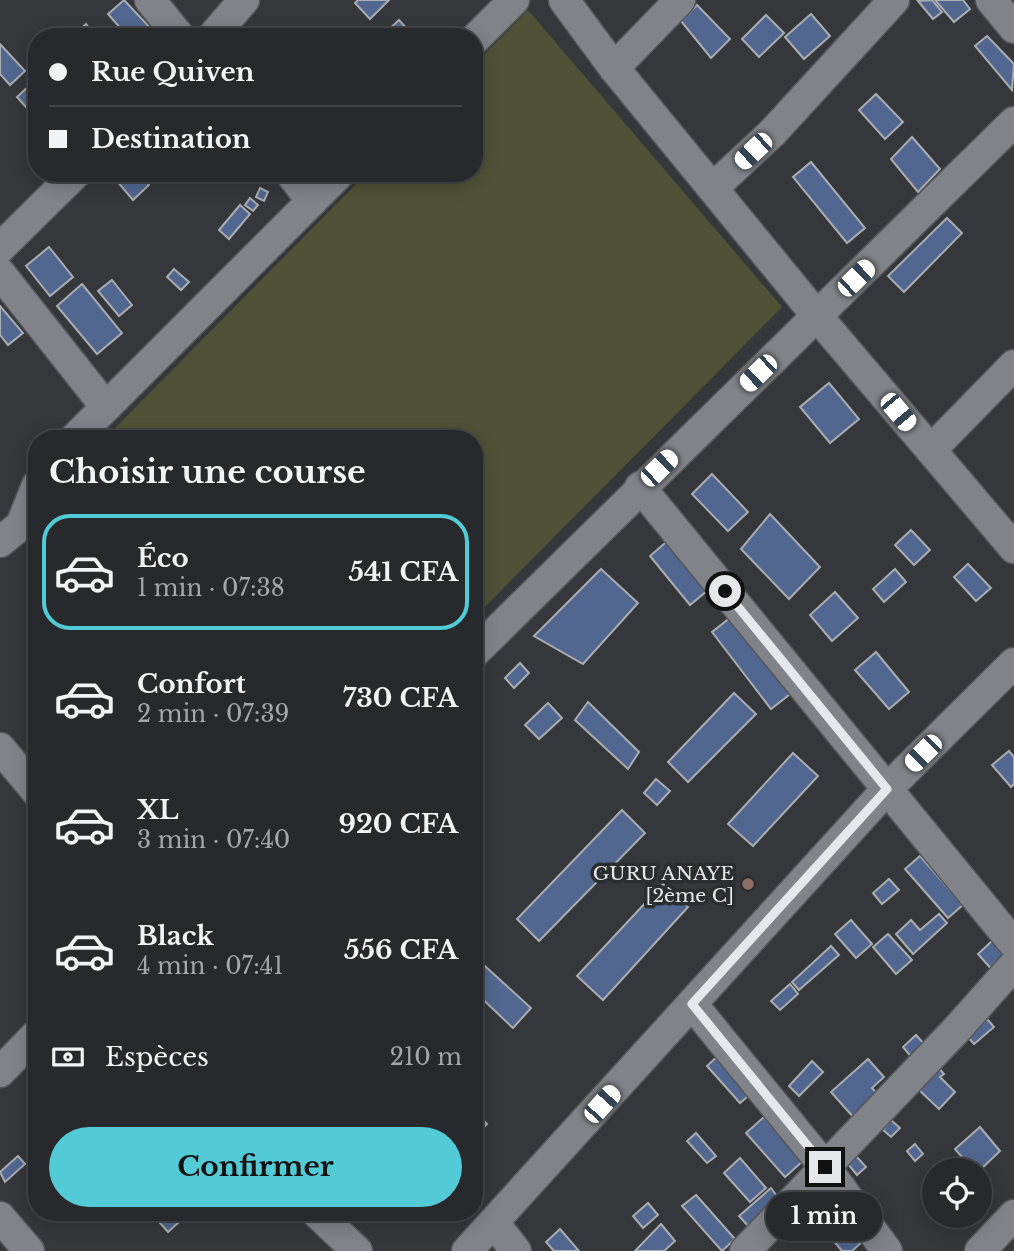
<!DOCTYPE html>
<html lang="fr">
<head>
<meta charset="utf-8">
<style>
	:root { --surface:#28292c; --page:#343538; --text:#f1f3f6; --muted:#a5a6a9; --line:#444548; --accent:#52cbd7 }
	body { margin:0; font-family:"Libre Baskerville",serif; background:var(--page); color:var(--text); height:100vh; display:flex; flex-direction:column; font-size:26px; white-space:nowrap }
	* { box-sizing:border-box; margin:0 }
	p { font-size:23px; color:var(--muted) }
	.icon { flex:none; width:38px; height:38px; fill:none; stroke:currentColor; stroke-width:2; stroke-linecap:round; stroke-linejoin:round }
	.map { position:relative; flex:1; overflow:hidden }
	.details { position:absolute; left:28px; top:430px; width:455px; height:791px; display:flex; flex-direction:column; background:var(--surface); border-radius:28px; box-shadow:0 4px 18px #0003,0 0 0 2px var(--line) }
	.details>* { flex:none }
	.banner { position:absolute; left:28px; top:28px; width:455px; height:154px; border-radius:28px; box-shadow:0 4px 18px #0003,0 0 0 2px var(--line); display:grid; align-content:center; height:154px; padding:0 21px; background:var(--surface) }
	.buttons { position:absolute; left:922px; top:1158px; display:grid; gap:14px }
	.buttons a { display:grid; place-items:center; width:70px; height:70px; border-radius:50%; background:var(--surface); box-shadow:0 4px 18px #0003,0 0 0 2px var(--line); font-size:35px }
	.end { position:absolute; width:32px; height:32px; margin:-16px; border:9px solid #e6e7ea; background:#111; box-shadow:0 0 0 4px #111 }
	.from { border-radius:50% }
	.bubble { position:absolute; height:49px; border-radius:24px; background:var(--surface); box-shadow:0 4px 18px #0003,0 0 0 2px var(--line); font-size:23px; font-weight:700; line-height:49px; text-align:center }
	.car { position:absolute; width:21px; height:42px; margin:-21px -10px; border-radius:9px; box-shadow:0 0 5px 2px #0007; background:linear-gradient(#fff 24%,#345 0 40%,#fff 0 76%,#345 0 86%,#fff 0) }
	.banner b { display:flex; align-items:center; gap:24px; height:66px; font-size:26px }
	.banner b+b { border-top:2px solid var(--line) }
	.banner i { width:18px; height:18px; background:var(--text) }
	ul { padding:0; list-style:none }
	li { display:flex; align-items:center; gap:21px; height:116px; margin:0 14px 10px; padding:0 7px; border:4px solid transparent; border-radius:28px }
	li div { flex:1 }
	li b { display:block; font-size:26px }
	li em { font-style:normal; font-weight:700 }
	li.selected { border-color:var(--accent) }
	li>.icon { width:63px; height:63px; stroke-width:1.5 }
	h2 { padding:0 21px; font-size:32px; line-height:84px }
	.pay { display:flex; align-items:center; gap:18px; height:77px; padding:0 21px; font-size:26px }
	.pay p { margin-inline-start:auto }
	.cta { display:flex; gap:14px; margin-top:auto; padding:14px 21px }
	.cta a { flex:1; height:80px; border-radius:42px; background:var(--accent); color:#111; font-size:28px; font-weight:700; line-height:80px; text-align:center }
	.map>svg:first-child { display:block }
	.park { fill:#4f5236 }
	.building { fill:#526790; stroke:#a9acb0; stroke-width:2 }
	.lines { fill:none; stroke-linecap:round; stroke-linejoin:round }
	.minor-casing { stroke:#55565a; stroke-width:33 }
	.minor { stroke:#818388; stroke-width:30 }
	.route { stroke:#e6e7ea; stroke-width:9 }
	.education-dot { fill:#8d6e63; stroke:#2b2d30; stroke-width:2.5 }
	.labels { text-anchor:middle; stroke-width:7; stroke-linejoin:round; paint-order:stroke }
	.poi-label { font-size:19px; fill:#e6e7ea; stroke:#2b2d30; text-anchor:end }
</style>
</head>
<body>
<div class="map">
<svg width="1014" height="1251" viewBox="0 0 1014 1251">
	<rect width="100%" height="100%" fill="#35373a"/>
	<!-- park -->
	<path class="park" d="M528,10l254,297 -308,311v-179h-370l263,-266h107v-108z"/>
	<!-- building -->
	<g class="building">
		<path d="M124,0l31,33 -4,4h-23l-20,-23z"/>
		<path d="M358,0h31l-19,19 -15,-16z"/>
		<path d="M932,0l10,12 -9,7 -15,-18z"/>
		<path d="M935,0h28l7,9 -16,13z"/>
		<path d="M697,5l33,34 -19,19 -30,-37z"/>
		<path d="M811,14l19,22 -26,23 -19,-22z"/>
		<path d="M766,15l18,18 -25,24 -17,-18z"/>
		<path d="M399,20l9,10 -8,7h-10l-4,-5z"/>
		<path d="M86,24l10,13h-24z"/>
		<path d="M987,36l27,28 -2,26 -37,-44z"/>
		<path d="M0,44l25,27 -15,14 -10,-11z"/>
		<path d="M31,84l6,7v21l-4,3 -16,-18z"/>
		<path d="M876,94l27,28 -18,17 -26,-29z"/>
		<path d="M912,137l28,32 -22,23 -27,-33z"/>
		<path d="M811,162l54,66 -18,15 -54,-66z"/>
		<path d="M110,173h29l10,12 -16,15z"/>
		<path d="M260,188l8,4 -4,9 -8,-4z"/>
		<path d="M250,198l8,7 -5,6 -8,-6z"/>
		<path d="M240,205l10,9 -21,25 -10,-9z"/>
		<path d="M947,218l15,15 -58,59 -16,-16z"/>
		<path d="M49,247l24,30 -23,19 -24,-30z"/>
		<path d="M174,269l15,13 -8,8 -14,-13z"/>
		<path d="M112,280l20,25 -13,11 -21,-25z"/>
		<path d="M82,284l40,49 -25,21 -40,-48z"/>
		<path d="M0,306l23,27 -15,12 -8,-10z"/>
		<path d="M829,383l30,36 -29,24 -30,-36z"/>
		<path d="M712,474l36,38 -20,19 -36,-37z"/>
		<path d="M770,514l50,53 -31,32 -48,-50z"/>
		<path d="M911,530l19,20 -16,15 -19,-20z"/>
		<path d="M673,536l41,49 -24,20 -40,-49z"/>
		<path d="M968,564l23,24 -15,13 -22,-24z"/>
		<path d="M601,569l37,34 -55,61 -49,-28z"/>
		<path d="M895,569l11,13 -22,20 -11,-13z"/>
		<path d="M835,592l23,26 -26,23 -22,-26z"/>
		<path d="M735,614l59,77 -23,18 -59,-77z"/>
		<path d="M876,652l33,40 -20,17 -34,-39z"/>
		<path d="M520,663l9,10 -15,15 -9,-10z"/>
		<path d="M734,693l22,21 -68,68 -20,-20z"/>
		<path d="M588,702l51,50 -11,17 -53,-49z"/>
		<path d="M548,703l14,15 -23,21 -14,-14z"/>
		<path d="M1009,751l5,6v27l-3,3 -19,-22z"/>
		<path d="M793,753l25,23 -65,70 -25,-22z"/>
		<path d="M656,779l14,12 -13,14 -13,-12z"/>
		<path d="M622,810l23,23 -106,108 -22,-22z"/>
		<path d="M920,856l43,49 -15,13 -43,-49z"/>
		<path d="M889,879l10,11 -17,14 -9,-11z"/>
		<path d="M663,884l25,23 -85,93 -26,-24z"/>
		<path d="M939,914l8,9 -34,31 -17,-20 15,-14 9,10z"/>
		<path d="M851,920l21,24 -16,14 -21,-24z"/>
		<path d="M888,934l24,26 -16,14 -23,-27z"/>
		<path d="M992,941l16,19 -14,12 -16,-18z"/>
		<path d="M831,946l8,9 -40,35 -7,-8z"/>
		<path d="M474,956l57,52 -18,20 -39,-37z"/>
		<path d="M790,984l8,10 -18,16 -9,-9z"/>
		<path d="M987,1019l7,8 -20,17 -6,-7z"/>
		<path d="M916,1035l11,12 -14,12 -10,-12z"/>
		<path d="M721,1053l33,38 -14,12 -33,-37z"/>
		<path d="M868,1059l16,18 -12,11 8,9 -25,22 -24,-27z"/>
		<path d="M812,1061l11,11 -24,24 -10,-10z"/>
		<path d="M938,1067l6,7 -4,3 15,15 -16,17 -21,-20z"/>
		<path d="M480,1117l7,7 -12,12 -1,-14z"/>
		<path d="M764,1117l39,44 -18,16 -39,-44z"/>
		<path d="M891,1120l9,8 -9,9 -8,-7z"/>
		<path d="M980,1127l20,24 -21,20h-5l-19,-22z"/>
		<path d="M696,1133l20,23 -9,7 -20,-22z"/>
		<path d="M915,1144l8,10 -8,7 -8,-10z"/>
		<path d="M18,1156l7,8 -20,18 -5,-10z"/>
		<path d="M856,1156l10,11 -9,8 -10,-12z"/>
		<path d="M740,1158l26,30 -16,14 -26,-29z"/>
		<path d="M771,1188l10,13 -31,27 -11,-12z"/>
		<path d="M823,1192l7,9 -15,13 -8,-9z"/>
		<path d="M696,1195l39,44 -13,12 -40,-45z"/>
		<path d="M648,1203l10,12 -15,13 -10,-12z"/>
		<path d="M836,1208l27,33 -11,10h-10l-23,-28z"/>
		<path d="M151,1213h38l-21,19z"/>
		<path d="M661,1224l14,17 -11,10h-29z"/>
		<path d="M560,1229l19,22h-25l-8,-9z"/>
	</g>
	<g class="lines">
		<!-- minor casing -->
		<g class="minor-casing">
			<g id="minor">
				<path d="M150,0l30,37"/>
				<path d="M564,0l50,68 203,248 197,232"/>
				<path d="M991,0l23,28"/>
				<path d="M212,37l32,-37"/>
				<path d="M474,40l40,-40"/>
				<path d="M614,68l66,-68"/>
				<path d="M290,173l22,28"/>
				<path d="M714,187l58,-54 122,-133"/>
				<path d="M0,248l76,-75"/>
				<path d="M0,273l105,133"/>
				<path d="M74,439l266,-266"/>
				<path d="M931,450l83,-85"/>
				<path d="M640,487l374,457"/>
				<path d="M0,542l21,-17 16,-40"/>
				<path d="M474,653l540,-531"/>
				<path d="M0,748l37,44"/>
				<path d="M692,1004l133,163 62,84"/>
				<path d="M0,1072l37,-38"/>
				<path d="M317,1213l40,38"/>
				<path d="M0,1217l29,34"/>
				<path d="M494,1223l22,28"/>
				<path d="M467,1251l420,-462 127,-126"/>
				<path d="M745,1251l212,-222 57,-64"/>
				<path d="M980,1251l34,-36"/>
			</g>
		</g>
		<!-- minor -->
		<use href="#minor" class="minor"/>
	</g>
	<g class="lines">
		<!-- route -->
		<path class="route" d="M725,591l162,198 -195,215 133,163"/>
	</g>
	<!-- markers -->
	<circle class="education-dot" cx="748" cy="884" r="7"/>
	<g class="labels">
		<!-- poi labels -->
		<g class="poi-label">
			<text x="734" y="880">GURU ANAYE<tspan x="734" dy="22">[2ème C]</tspan></text>
		</g>
	</g>
</svg>
<div class="buttons">
<a><svg class="icon" aria-label="locate" viewBox="0 0 24 24"><circle cx="12" cy="12" r="6"/><path d="M12 2v4M12 18v4M2 12h4M18 12h4"/></svg></a>
</div>
<i class="end from" style="left:725px;top:591px"></i>
<i class="end" style="left:825px;top:1167px"></i>
<div class="bubble" style="left:766px;top:1192px;width:116px">1 min</div>
<i class="car" style="left:753px;top:151px;rotate:227deg"></i>
<i class="car" style="left:856px;top:278px;rotate:46deg"></i>
<i class="car" style="left:758px;top:373px;rotate:226deg"></i>
<i class="car" style="left:898px;top:412px;rotate:140deg"></i>
<i class="car" style="left:659px;top:468px;rotate:46deg"></i>
<i class="car" style="left:923px;top:753px;rotate:225deg"></i>
<i class="car" style="left:602px;top:1104px;rotate:42deg"></i>
<div class="banner">
<b><i class="from"></i>Rue Quiven</b>
<b><i></i>Destination</b>
</div>
<section class="details">
<h2>Choisir une course</h2>
<ul>
<li class="selected"><svg class="icon" aria-label="car" viewBox="0 0 24 24"><path d="M5 17H2v-5l4-1 3-4h7l3 4 3 1v5h-3M9 17h6M6 11h13"/><circle cx="7" cy="17" r="2"/><circle cx="17" cy="17" r="2"/></svg><div><b>Éco</b><p>1 min · 07:38</p></div><em>541 CFA</em></li>
<li><svg class="icon" aria-label="car" viewBox="0 0 24 24"><path d="M5 17H2v-5l4-1 3-4h7l3 4 3 1v5h-3M9 17h6M6 11h13"/><circle cx="7" cy="17" r="2"/><circle cx="17" cy="17" r="2"/></svg><div><b>Confort</b><p>2 min · 07:39</p></div><em>730 CFA</em></li>
<li><svg class="icon" aria-label="car" viewBox="0 0 24 24"><path d="M5 17H2v-5l4-1 3-4h7l3 4 3 1v5h-3M9 17h6M6 11h13"/><circle cx="7" cy="17" r="2"/><circle cx="17" cy="17" r="2"/></svg><div><b>XL</b><p>3 min · 07:40</p></div><em>920 CFA</em></li>
<li><svg class="icon" aria-label="car" viewBox="0 0 24 24"><path d="M5 17H2v-5l4-1 3-4h7l3 4 3 1v5h-3M9 17h6M6 11h13"/><circle cx="7" cy="17" r="2"/><circle cx="17" cy="17" r="2"/></svg><div><b>Black</b><p>4 min · 07:41</p></div><em>556 CFA</em></li>
</ul>
<div class="pay"><svg class="icon" aria-label="cash" viewBox="0 0 24 24"><path d="M3 7h18v10H3z"/><circle cx="12" cy="12" r="2"/></svg>Espèces<p>210 m</p></div>
<div class="cta"><a>Confirmer</a></div>
</section>
</div>
</body>
</html>
